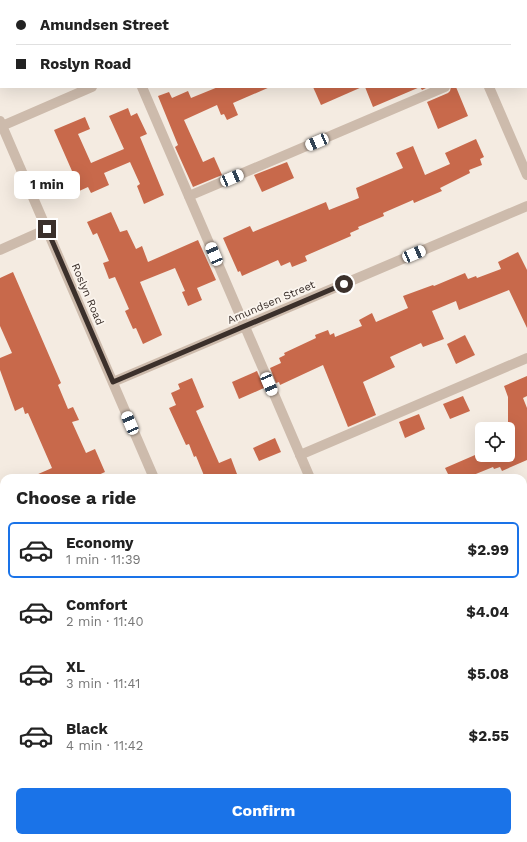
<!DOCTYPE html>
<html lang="en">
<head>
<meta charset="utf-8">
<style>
	:root { --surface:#fff; --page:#f2f2f2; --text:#222; --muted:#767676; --line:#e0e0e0; --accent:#1a73e8 }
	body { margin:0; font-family:"Work Sans",sans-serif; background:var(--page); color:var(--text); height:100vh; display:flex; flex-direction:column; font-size:15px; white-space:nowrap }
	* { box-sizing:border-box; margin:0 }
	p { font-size:13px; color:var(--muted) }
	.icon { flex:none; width:22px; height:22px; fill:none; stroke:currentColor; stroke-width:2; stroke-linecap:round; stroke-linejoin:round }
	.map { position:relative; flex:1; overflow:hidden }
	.sheet { position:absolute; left:0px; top:474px; width:527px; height:368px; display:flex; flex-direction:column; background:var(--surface); border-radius:12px 12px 0 0; box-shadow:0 4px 16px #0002 }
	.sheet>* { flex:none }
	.guide { position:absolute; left:0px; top:0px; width:527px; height:88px; box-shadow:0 4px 16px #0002; display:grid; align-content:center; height:88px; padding:0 16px; background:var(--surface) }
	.buttons { position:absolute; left:475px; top:422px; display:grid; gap:8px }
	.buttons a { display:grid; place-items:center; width:40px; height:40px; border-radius:6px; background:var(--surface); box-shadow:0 4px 16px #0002; font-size:20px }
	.end { position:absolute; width:18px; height:18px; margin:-9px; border:5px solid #3b302b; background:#fff; box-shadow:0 0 0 2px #fff }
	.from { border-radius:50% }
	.bubble { position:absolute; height:28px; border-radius:6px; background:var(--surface); box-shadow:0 4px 16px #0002; font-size:13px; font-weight:700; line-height:28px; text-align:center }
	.car { position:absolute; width:12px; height:24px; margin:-12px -6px; border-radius:5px; box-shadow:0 0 3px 1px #0007; background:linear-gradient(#fff 24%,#345 0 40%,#fff 0 76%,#345 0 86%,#fff 0) }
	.guide b { display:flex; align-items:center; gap:14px; height:38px; font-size:15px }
	.guide b+b { border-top:1px solid var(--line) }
	.guide i { width:10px; height:10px; background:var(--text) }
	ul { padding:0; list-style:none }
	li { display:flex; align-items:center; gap:12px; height:56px; margin:0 8px 6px; padding:0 8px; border:2px solid transparent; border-radius:6px }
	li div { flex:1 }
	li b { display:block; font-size:15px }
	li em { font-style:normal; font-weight:700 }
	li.current { border-color:var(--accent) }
	li>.icon { width:36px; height:36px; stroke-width:1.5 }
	h2 { padding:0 16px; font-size:18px; line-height:48px }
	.action { display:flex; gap:8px; margin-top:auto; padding:8px 16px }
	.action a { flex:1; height:46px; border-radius:6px; background:var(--accent); color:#fff; font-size:16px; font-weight:700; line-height:46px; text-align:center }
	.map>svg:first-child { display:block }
	.building { fill:#c8694b }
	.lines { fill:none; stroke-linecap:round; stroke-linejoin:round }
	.minor { stroke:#cdbbac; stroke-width:10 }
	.route { stroke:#3b302b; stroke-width:5 }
	.labels { text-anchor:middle; stroke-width:3.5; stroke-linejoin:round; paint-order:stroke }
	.street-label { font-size:11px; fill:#3b302b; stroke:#fbf5ee }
</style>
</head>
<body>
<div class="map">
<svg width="527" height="842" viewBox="0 0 527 842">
	<rect width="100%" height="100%" fill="#f4ebe1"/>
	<!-- building -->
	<g class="building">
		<path d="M218,87h52l-37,16 5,12 -11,5 -3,-6 -3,1 -4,-10 -33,15 19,42 11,-5 8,18 -29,12 -18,-40 3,-2 -20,-49 11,-4 3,6 16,-7 3,7z"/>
		<path d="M313,87h49l-41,18z"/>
		<path d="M365,87h63l-6,3 -2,-3 -47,20z"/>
		<path d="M451,87h5l12,29 -30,13 -11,-27 21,-9 2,-2z"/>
		<path d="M128,108l3,8 6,-3 10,21 -7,3 24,58 -20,9 -7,-18 3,-2 -10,-22 -26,11 5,12 -18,8 -3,-6 -11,5 -9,-20 4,-1 -18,-41 31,-13 5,12 -12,5 13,29 33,-14 -15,-33z"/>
		<path d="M476,139l8,18 -4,2 2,6 -13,5 1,3 -30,15 2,3 -28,12 -1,-3 -30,13 1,3 -26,11 1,2 -9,4 1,3 -46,20 2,5 -15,6 -2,-5 -9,4 -3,-6 -36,16 -2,-5 -2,1 -15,-34 27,-12 3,6 73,-30 3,8 30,-12 -3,-10 47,-20 -7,-15 17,-7 12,29 25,-11 -5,-11z"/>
		<path d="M287,162l7,16 -32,14 -8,-17z"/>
		<path d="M111,212l9,20 7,-2 9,19 6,-3 6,16 50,-22 18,40 -19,8 5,12 -14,6 -6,-14 3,-1 -10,-23 -35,14 22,53 -19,9 -7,-16 -3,1 -8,-18 4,-2 -14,-32 -6,2 -6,-16 6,-2 -12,-28 -4,2 -6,-13z"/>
		<path d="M518,252l9,18v58l-18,-38 -50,20 -3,-9 -24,10 12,28 -21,8 -2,-4 -31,14 5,10 -32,15 13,33 -28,12 -25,-62 -43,20 -1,-3 -3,1 -6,-15 11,-5 -2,-5 6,-3 -1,-2 32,-15 -1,-3 13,-5 2,5 4,-2 1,4 27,-11 -3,-6 13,-7 4,9 32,-14 -5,-12 30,-11 1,1 31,-13 3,6 8,-3 1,2 24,-9 -3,-7z"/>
		<path d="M13,272l48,111 -3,2 10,24 5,-2 6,13 -7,2 14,31 9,-4 10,23 -13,6h-63l23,-10 -24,-55 -3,1 -2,-7 -8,4 -15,-41v-12l12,-5 -12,-27v-48z"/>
		<path d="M465,335l10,20 -19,9 -9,-20z"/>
		<path d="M257,371l7,17 -25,11 -7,-17z"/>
		<path d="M527,376v20l-4,2 4,10v52l-25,11 -2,-4 -6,2 -1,-2 -27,11h-16l-5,-10 37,-16v3h26v-58l-4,-11z"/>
		<path d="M192,378l12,29 -8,4 23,52 12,-5 6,16 -10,4h-22l-9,-22 -2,1 -5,-13 -3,1 -17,-37 7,-3 -5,-12 9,-4 -2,-5z"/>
		<path d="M463,396l7,15 -20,8 -7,-15z"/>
		<path d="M419,414l6,15 -20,9 -6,-16z"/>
		<path d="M275,438l6,14 -22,9 -6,-13z"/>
	</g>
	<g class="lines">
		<!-- minor -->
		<g class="minor">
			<path d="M219,0l1,1"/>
			<path d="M451,0l1,1"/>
			<path d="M295,1l2,-1"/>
			<path d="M526,53l1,-1"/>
			<path d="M142,87l168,391"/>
			<path d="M489,87l38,88"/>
			<path d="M0,121l154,357"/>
			<path d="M2,126l90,-39"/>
			<path d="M189,196l256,-109"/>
			<path d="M0,250l47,-21"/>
			<path d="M113,382l414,-176"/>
			<path d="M300,455l227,-97"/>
			<path d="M523,513l4,-2"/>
			<path d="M523,666l4,-1"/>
			<path d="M0,766l4,10"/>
			<path d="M523,830l4,-2"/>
			<path d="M31,838l2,4"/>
			<path d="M307,838l2,4"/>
			<path d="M467,838l1,4"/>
			<path d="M495,842l9,-4"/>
		</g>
	</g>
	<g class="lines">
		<!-- route -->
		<path class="route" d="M47,229l66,153 231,-98"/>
	</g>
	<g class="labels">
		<!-- street labels -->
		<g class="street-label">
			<text transform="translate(88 294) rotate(67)" y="4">Roslyn Road</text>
			<text transform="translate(271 302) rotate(-23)" y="4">Amundsen Street</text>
		</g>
	</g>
</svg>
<div class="buttons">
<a><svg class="icon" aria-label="locate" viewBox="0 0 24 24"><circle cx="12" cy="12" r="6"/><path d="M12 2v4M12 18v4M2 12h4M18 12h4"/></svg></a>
</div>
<i class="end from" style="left:344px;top:284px"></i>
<i class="end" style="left:47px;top:229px"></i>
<div class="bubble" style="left:14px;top:171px;width:66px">1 min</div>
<i class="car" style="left:317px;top:142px;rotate:247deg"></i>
<i class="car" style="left:232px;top:178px;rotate:67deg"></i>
<i class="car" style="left:214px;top:254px;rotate:337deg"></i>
<i class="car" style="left:414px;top:254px;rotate:67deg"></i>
<i class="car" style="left:269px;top:384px;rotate:157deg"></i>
<i class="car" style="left:130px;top:423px;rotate:337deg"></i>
<div class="guide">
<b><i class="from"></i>Amundsen Street</b>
<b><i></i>Roslyn Road</b>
</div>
<section class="sheet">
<h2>Choose a ride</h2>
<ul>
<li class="current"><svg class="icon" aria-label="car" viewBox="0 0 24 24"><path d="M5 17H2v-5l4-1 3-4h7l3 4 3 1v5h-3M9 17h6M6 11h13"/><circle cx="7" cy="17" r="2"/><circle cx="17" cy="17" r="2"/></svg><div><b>Economy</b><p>1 min · 11:39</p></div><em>$2.99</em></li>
<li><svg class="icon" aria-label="car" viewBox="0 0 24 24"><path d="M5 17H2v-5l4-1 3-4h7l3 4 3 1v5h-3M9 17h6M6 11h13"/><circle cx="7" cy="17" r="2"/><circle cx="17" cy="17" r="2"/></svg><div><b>Comfort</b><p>2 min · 11:40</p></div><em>$4.04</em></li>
<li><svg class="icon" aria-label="car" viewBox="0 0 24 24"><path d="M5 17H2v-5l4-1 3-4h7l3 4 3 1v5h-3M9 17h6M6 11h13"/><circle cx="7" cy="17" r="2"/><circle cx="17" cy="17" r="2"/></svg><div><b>XL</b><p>3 min · 11:41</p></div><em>$5.08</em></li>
<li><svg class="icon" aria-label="car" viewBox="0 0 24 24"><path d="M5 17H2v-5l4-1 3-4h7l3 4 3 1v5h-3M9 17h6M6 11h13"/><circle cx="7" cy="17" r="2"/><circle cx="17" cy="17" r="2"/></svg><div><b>Black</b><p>4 min · 11:42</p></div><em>$2.55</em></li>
</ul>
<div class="action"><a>Confirm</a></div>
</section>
</div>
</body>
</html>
